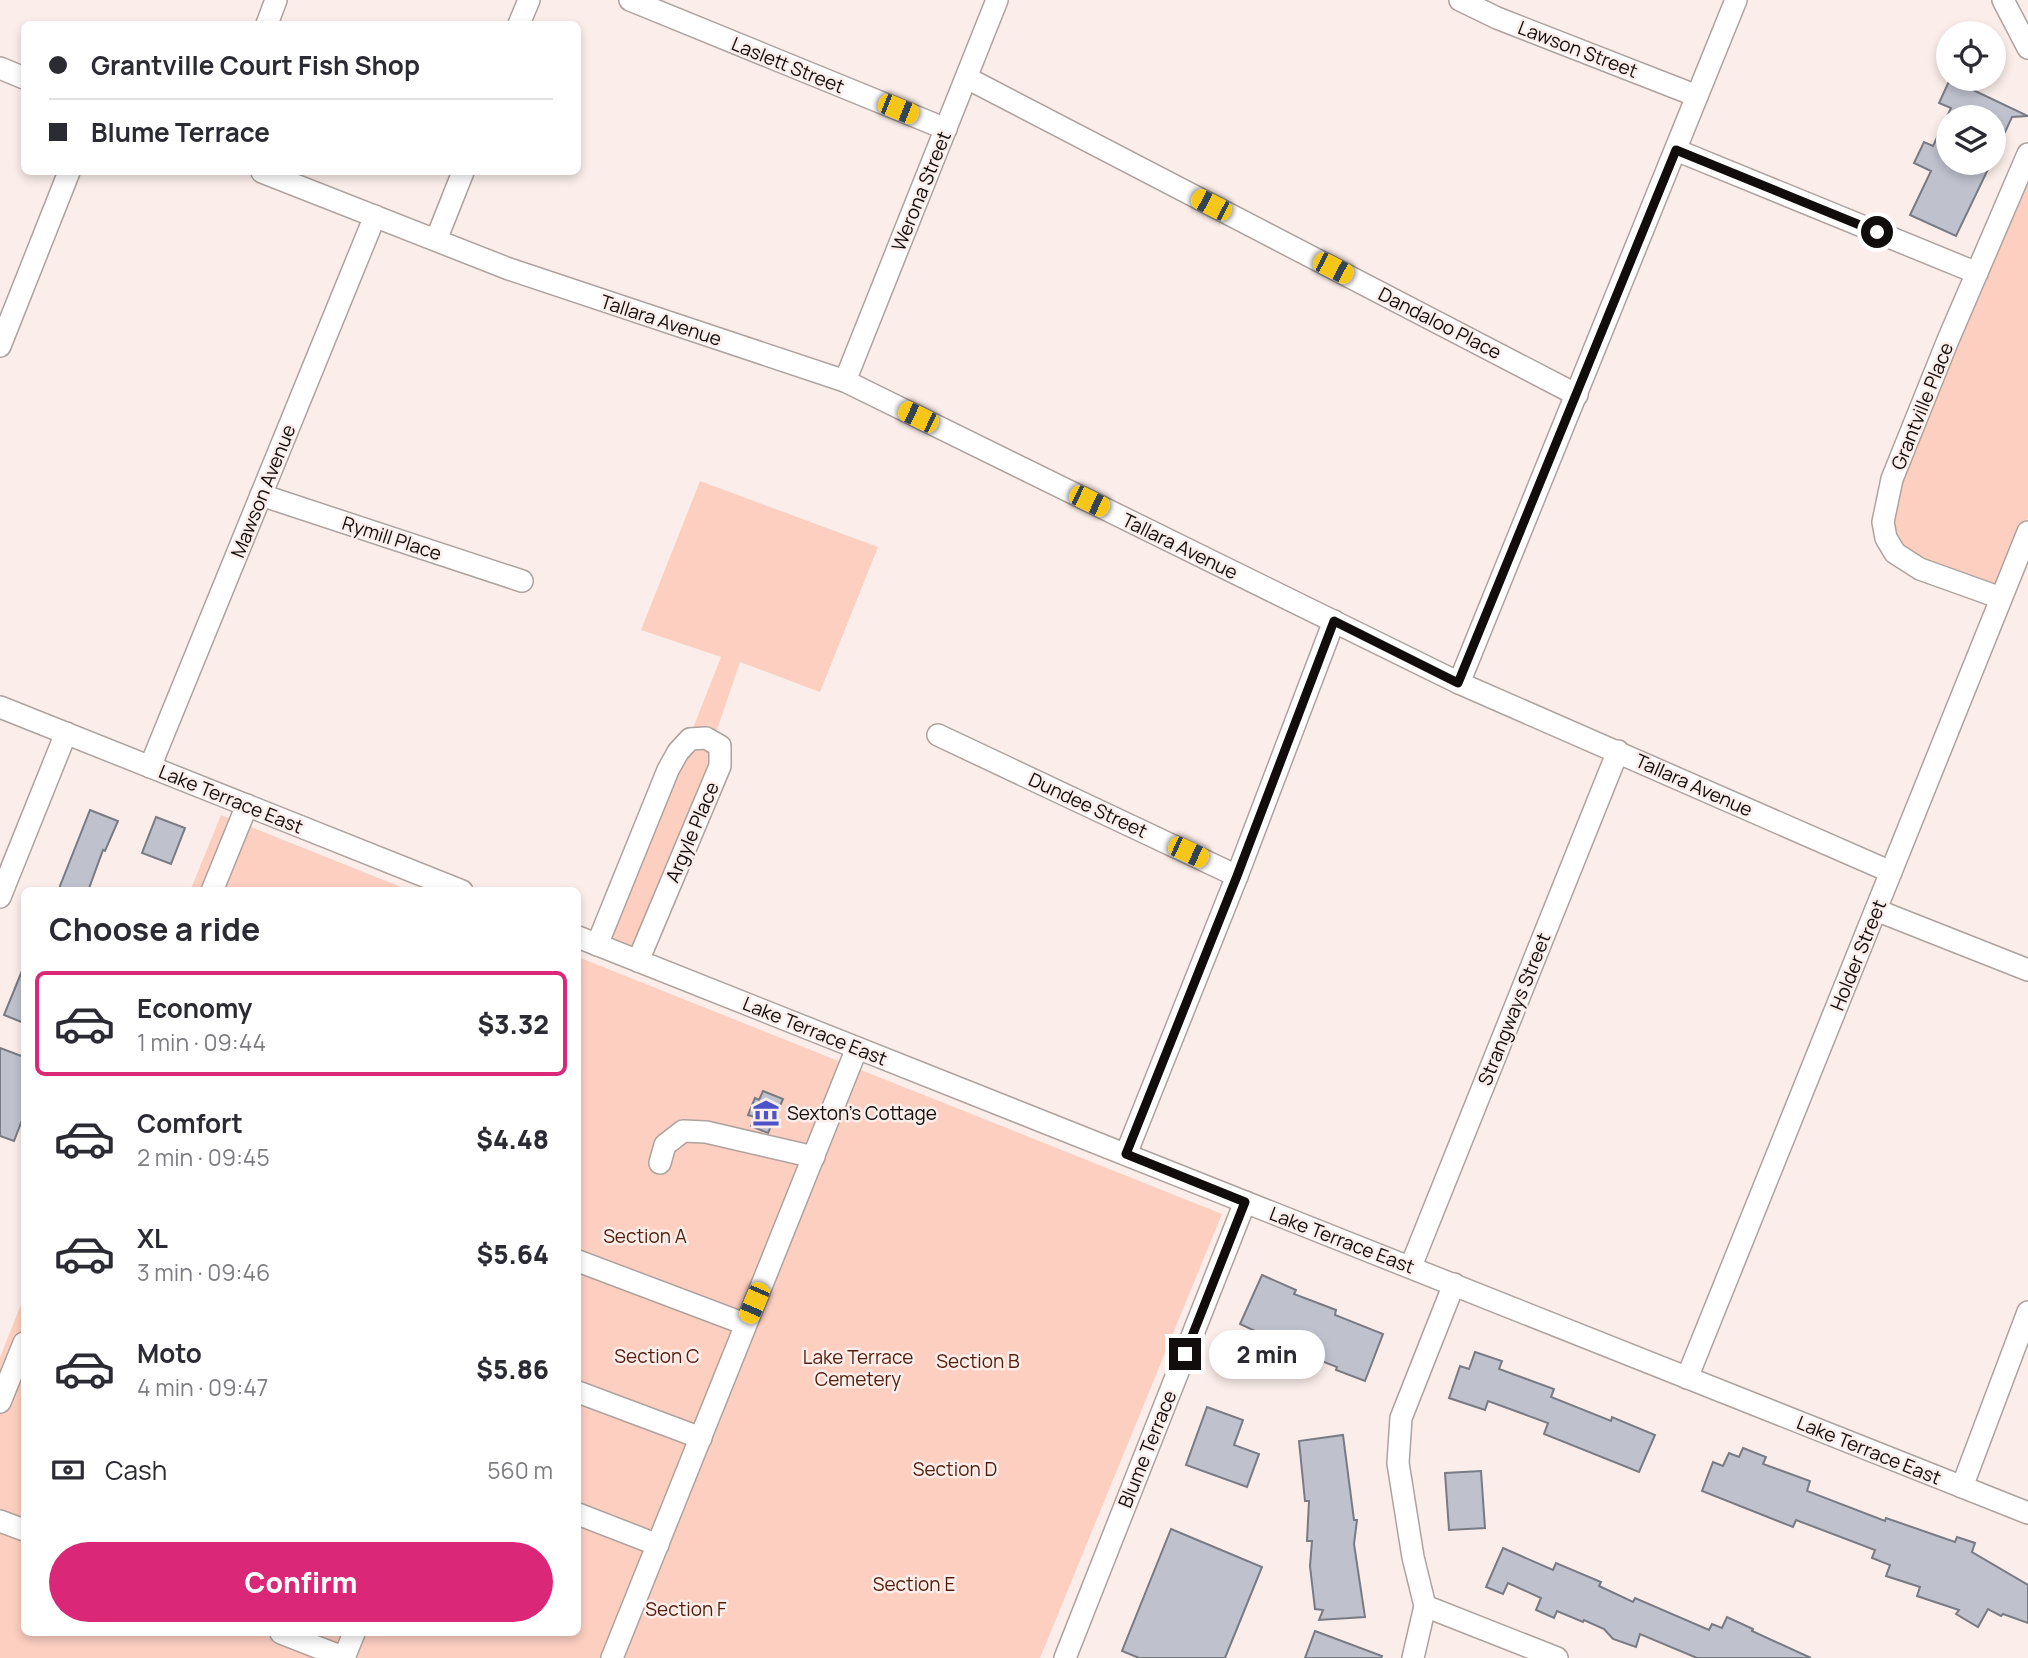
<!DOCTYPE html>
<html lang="en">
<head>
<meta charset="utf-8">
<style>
	:root { --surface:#fff; --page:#f7f7f7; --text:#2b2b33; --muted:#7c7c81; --line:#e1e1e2; --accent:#db2777 }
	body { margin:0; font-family:Manrope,sans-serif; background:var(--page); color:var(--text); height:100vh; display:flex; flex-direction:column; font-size:26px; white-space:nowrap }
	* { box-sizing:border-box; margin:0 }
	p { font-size:23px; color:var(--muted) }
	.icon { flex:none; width:38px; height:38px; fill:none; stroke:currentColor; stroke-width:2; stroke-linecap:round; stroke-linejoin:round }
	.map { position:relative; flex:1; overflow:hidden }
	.drawer { position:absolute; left:21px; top:887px; width:560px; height:749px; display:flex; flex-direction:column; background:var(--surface); border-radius:10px; box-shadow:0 4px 10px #0003 }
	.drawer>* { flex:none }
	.hud { position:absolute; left:21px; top:21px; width:560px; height:154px; border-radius:10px; box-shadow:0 4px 10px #0003; display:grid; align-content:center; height:154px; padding:0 28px; background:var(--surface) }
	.fabs { position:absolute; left:1936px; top:21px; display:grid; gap:14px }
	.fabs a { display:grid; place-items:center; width:70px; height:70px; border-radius:50%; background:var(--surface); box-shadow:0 4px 10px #0003; font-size:35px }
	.end { position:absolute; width:32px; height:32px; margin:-16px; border:9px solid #110d0c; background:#fff; box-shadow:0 0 0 4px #fff }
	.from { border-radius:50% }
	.bubble { position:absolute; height:49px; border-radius:24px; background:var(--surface); box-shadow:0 4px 10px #0003; font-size:23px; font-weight:800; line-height:49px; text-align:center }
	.car { position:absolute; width:21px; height:42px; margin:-21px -10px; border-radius:9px; box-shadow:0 0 5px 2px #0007; background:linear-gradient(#f5c518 24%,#345 0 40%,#f5c518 0 76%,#345 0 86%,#f5c518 0) }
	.hud b { display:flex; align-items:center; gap:24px; height:66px; font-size:26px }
	.hud b+b { border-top:2px solid var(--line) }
	.hud i { width:18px; height:18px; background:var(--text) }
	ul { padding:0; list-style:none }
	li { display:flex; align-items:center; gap:21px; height:105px; margin:0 14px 10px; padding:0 14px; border:4px solid transparent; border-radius:10px }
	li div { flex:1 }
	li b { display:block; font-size:26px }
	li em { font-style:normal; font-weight:800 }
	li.active { border-color:var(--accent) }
	li>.icon { width:63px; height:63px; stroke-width:1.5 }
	h2 { padding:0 28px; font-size:32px; line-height:84px }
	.pay { display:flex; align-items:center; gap:18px; height:77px; padding:0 28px; font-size:26px }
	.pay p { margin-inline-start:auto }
	.action { display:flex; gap:14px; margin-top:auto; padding:14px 28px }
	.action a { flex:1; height:80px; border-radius:42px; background:var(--accent); color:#fff; font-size:28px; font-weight:800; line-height:80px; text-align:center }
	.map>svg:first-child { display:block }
	.green { fill:#fdcfc1 }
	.building { fill:#bfc2cd; stroke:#787a84; stroke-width:2 }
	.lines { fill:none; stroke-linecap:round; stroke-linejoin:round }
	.minor-casing { stroke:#aea29e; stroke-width:24 }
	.minor { stroke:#fff; stroke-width:21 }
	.route { stroke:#110d0c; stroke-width:9 }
	.labels { text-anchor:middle; stroke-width:5; stroke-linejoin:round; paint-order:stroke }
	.street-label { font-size:19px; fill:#110d0c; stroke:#fbeeea }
	.poi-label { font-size:19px; fill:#110d0c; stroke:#fbeeea; text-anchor:start }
	.park-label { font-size:19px; fill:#541d0b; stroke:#fbeeea }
</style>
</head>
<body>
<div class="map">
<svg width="2028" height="1658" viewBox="0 0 2028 1658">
	<rect width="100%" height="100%" fill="#fbeeea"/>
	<!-- green -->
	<g class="green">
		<path d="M2028,165v352l-29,77 -92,-38 -19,-37 7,-35z"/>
		<path d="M700,481l178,66 -58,145 -80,-30 -25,74 -22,-8 28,-71 -80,-27z"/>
		<path d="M706,743l9,21 -79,191 -33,-12 79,-187z"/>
		<path d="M221,815l190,76h-221z"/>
		<path d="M578,957l644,257 -182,444h-1040v-301l24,-60v336h554z"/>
	</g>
	<!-- building -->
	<g class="building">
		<path d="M1950,79l78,37 -16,1 -19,41v-41h-45v46h43l-35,73 -46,-21 21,-44 -17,-8 10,-21 9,4 18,-38 -12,-5z"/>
		<path d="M90,810l28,11 -13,30 -2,-1 -15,41h-30z"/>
		<path d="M156,817l29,11 -14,36 -29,-11z"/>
		<path d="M24,966v57l-20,-8z"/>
		<path d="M0,1048l24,9v58l-10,26 -14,-5z"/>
		<path d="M763,1091l20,8 -15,34 -17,-7 4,-9 -7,-2 7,-17 4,2z"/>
		<path d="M1262,1275l34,15 -2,4 42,16 -1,5 48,19 -18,47 -29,-11 1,-3 -56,-22v-2l-41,-19z"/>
		<path d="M1475,1352l27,9 -3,8 55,20 -3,8 60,24 1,-4 43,18 -16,37 -95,-38 4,-11 -60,-22 -3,9 -36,-12 11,-32 9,3z"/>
		<path d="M1207,1407l36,13 -9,25 25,9 -12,33 -61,-22z"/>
		<path d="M1343,1435l11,85h3l-3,24 11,73 -46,3 4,-10 -8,-1 -5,-43 2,-25h-5l2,-40h-4l-6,-60z"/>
		<path d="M1743,1448l23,9 -3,7 47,17 -3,10 78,30 1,-3 69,24 2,-5 18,6 -3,9 56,33v38l-25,-9 -2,2 -13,-7 -10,18 -22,-13 3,-4 -42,-14 3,-9 -34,-11 4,-11 -18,-7 3,-8 -79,-30 -3,7 -91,-36 11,-29 10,4 6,-13 10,4z"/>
		<path d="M1481,1471l4,57 -36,2 -4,-57z"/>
		<path d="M1171,1529l91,38 -37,91h-86l-17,-7z"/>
		<path d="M1503,1548l50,22 3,-7 45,19 -2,4 34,16 2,-4 74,32 3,-6 10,4 5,-11 26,12 -1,2 59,27h-114l-57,-24 -4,13 -23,-8 -9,-10 -20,-9 -1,2 -26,-11 -3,7 -18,-8 5,-12 -33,-15 -5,11 -17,-7z"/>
		<path d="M1315,1631l67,25 -1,2h-76z"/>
	</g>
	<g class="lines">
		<!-- minor casing -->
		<g class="minor-casing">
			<g id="minor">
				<path d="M630,0l316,129"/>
				<path d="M1460,0l37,18 200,78"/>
				<path d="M2003,0l25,48"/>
				<path d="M267,24l9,-24"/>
				<path d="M519,24l10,-24"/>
				<path d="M0,68l24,10"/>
				<path d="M967,78l610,317"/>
				<path d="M1676,150l301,123"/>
				<path d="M262,172l247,97 336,112 614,302 432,189"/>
				<path d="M436,240l27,-68"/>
				<path d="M0,346l69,-174"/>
				<path d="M845,381l152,-381"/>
				<path d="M261,495l261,86"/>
				<path d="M2001,598l-81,-29 -25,-16 -9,-15 -3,-16 9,-43 56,-139 80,-186"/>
				<path d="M1459,683l277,-683"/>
				<path d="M0,707l462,184"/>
				<path d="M938,735l299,141"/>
				<path d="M150,767l225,-551"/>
				<path d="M212,891l35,-86"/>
				<path d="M0,897l66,-164"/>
				<path d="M1876,910l152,60"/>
				<path d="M578,937l1450,576"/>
				<path d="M597,945l71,-175 10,-18 12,-13 16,-1 14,8v20l-82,195"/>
				<path d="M1126,1154l111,-278 97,-255"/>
				<path d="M660,1163l5,-18 18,-14 23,1 108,25"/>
				<path d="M578,1261l167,63"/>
				<path d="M1411,1266l207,-515"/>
				<path d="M1687,1378l341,-846"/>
				<path d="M578,1392l123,46"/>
				<path d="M0,1402l24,-59"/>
				<path d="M1962,1487l66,-175"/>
				<path d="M578,1514l80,31"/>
				<path d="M0,1521l24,9"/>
				<path d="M1425,1606l132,52"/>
				<path d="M281,1633l64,25"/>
				<path d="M344,1658l10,-25"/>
				<path d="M612,1658l245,-610"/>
				<path d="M1065,1658l180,-456"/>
				<path d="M1413,1658l12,-52 -12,-49 -15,-94 3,-45 53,-134"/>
			</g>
		</g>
		<!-- minor -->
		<use href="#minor" class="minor"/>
	</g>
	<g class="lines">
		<!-- route -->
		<path class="route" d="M1185,1354l60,-152 -119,-48 111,-278 97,-255 124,62 218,-533 201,82"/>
	</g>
	<!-- icons -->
	<defs>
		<g id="museum-bare" transform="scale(2.1)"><path d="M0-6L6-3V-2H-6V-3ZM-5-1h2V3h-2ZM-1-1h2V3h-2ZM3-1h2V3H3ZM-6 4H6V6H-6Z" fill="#4c52c8" stroke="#fbeeea" stroke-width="2.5" paint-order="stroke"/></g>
	</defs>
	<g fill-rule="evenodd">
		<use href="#museum-bare" x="766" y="1113"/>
	</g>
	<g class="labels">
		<!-- street labels -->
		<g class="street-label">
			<text transform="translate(1578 49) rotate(21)" y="7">Lawson Street</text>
			<text transform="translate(788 65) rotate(22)" y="7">Laslett Street</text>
			<text transform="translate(921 191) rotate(-68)" y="7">Werona Street</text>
			<text transform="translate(661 320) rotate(18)" y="7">Tallara Avenue</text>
			<text transform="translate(1440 323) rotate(27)" y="7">Dandaloo Place</text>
			<text transform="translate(1922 406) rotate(-68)" y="7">Grantville Place</text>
			<text transform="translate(263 491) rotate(-68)" y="7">Mawson Avenue</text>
			<text transform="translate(392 538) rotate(18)" y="7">Rymill Place</text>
			<text transform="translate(1180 546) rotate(26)" y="7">Tallara Avenue</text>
			<text transform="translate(1694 785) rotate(24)" y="7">Tallara Avenue</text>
			<text transform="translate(231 799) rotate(22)" y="7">Lake Terrace East</text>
			<text transform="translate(1088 805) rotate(25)" y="7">Dundee Street</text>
			<text transform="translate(692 832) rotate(-67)" y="7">Argyle Place</text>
			<text transform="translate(1858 955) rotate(-68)" y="7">Holder Street</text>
			<text transform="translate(1514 1009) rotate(-68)" y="7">Strangways Street</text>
			<text transform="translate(815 1031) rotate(22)" y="7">Lake Terrace East</text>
			<text transform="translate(1342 1240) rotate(21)" y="7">Lake Terrace East</text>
			<text transform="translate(1147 1449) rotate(-68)" y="7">Blume Terrace</text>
			<text transform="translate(1869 1450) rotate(22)" y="7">Lake Terrace East</text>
		</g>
		<!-- poi labels -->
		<g class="poi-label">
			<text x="787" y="1120">Sexton's Cottage</text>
		</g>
		<!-- park labels -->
		<g class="park-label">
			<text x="645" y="1243">Section A</text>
			<text x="657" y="1363">Section C</text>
			<text x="858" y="1364">Lake Terrace<tspan x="858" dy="22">Cemetery</tspan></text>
			<text x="978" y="1368">Section B</text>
			<text x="955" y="1476">Section D</text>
			<text x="914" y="1591">Section E</text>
			<text x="686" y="1616">Section F</text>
		</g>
	</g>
</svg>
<div class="fabs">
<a><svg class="icon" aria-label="locate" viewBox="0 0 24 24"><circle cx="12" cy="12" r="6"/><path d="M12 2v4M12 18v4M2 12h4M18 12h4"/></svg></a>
<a><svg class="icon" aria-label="layers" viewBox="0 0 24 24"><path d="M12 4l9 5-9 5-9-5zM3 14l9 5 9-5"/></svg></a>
</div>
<i class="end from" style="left:1877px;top:232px"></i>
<i class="end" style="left:1185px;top:1354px"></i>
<div class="bubble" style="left:1209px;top:1330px;width:116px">2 min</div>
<i class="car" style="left:898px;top:109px;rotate:112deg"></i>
<i class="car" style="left:1211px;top:205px;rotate:297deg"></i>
<i class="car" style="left:1333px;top:268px;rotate:117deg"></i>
<i class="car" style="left:918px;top:417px;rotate:296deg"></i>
<i class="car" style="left:1089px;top:501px;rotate:116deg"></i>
<i class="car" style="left:1188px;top:852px;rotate:115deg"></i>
<i class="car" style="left:754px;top:1303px;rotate:203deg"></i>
<div class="hud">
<b><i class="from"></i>Grantville Court Fish Shop</b>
<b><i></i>Blume Terrace</b>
</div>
<section class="drawer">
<h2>Choose a ride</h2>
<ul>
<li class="active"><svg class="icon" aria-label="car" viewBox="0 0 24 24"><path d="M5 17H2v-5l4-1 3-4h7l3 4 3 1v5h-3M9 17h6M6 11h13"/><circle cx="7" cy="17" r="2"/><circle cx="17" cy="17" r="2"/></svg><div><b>Economy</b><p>1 min · 09:44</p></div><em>$3.32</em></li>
<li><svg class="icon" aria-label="car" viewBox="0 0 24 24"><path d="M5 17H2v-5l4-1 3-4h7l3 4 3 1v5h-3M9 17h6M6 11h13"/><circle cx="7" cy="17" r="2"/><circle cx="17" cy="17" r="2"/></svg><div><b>Comfort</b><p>2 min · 09:45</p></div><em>$4.48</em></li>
<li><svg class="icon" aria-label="car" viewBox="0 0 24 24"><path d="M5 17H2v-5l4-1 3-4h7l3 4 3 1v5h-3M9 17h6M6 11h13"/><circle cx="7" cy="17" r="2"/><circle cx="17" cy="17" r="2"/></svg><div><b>XL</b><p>3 min · 09:46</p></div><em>$5.64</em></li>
<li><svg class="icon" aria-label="car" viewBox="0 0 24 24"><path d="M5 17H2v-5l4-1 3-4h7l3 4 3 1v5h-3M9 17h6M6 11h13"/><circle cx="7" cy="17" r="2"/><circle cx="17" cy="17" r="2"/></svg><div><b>Moto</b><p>4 min · 09:47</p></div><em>$5.86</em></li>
</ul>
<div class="pay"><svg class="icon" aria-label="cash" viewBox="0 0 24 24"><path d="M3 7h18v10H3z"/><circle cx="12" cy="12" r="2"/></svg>Cash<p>560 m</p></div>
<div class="action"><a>Confirm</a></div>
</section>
</div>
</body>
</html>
